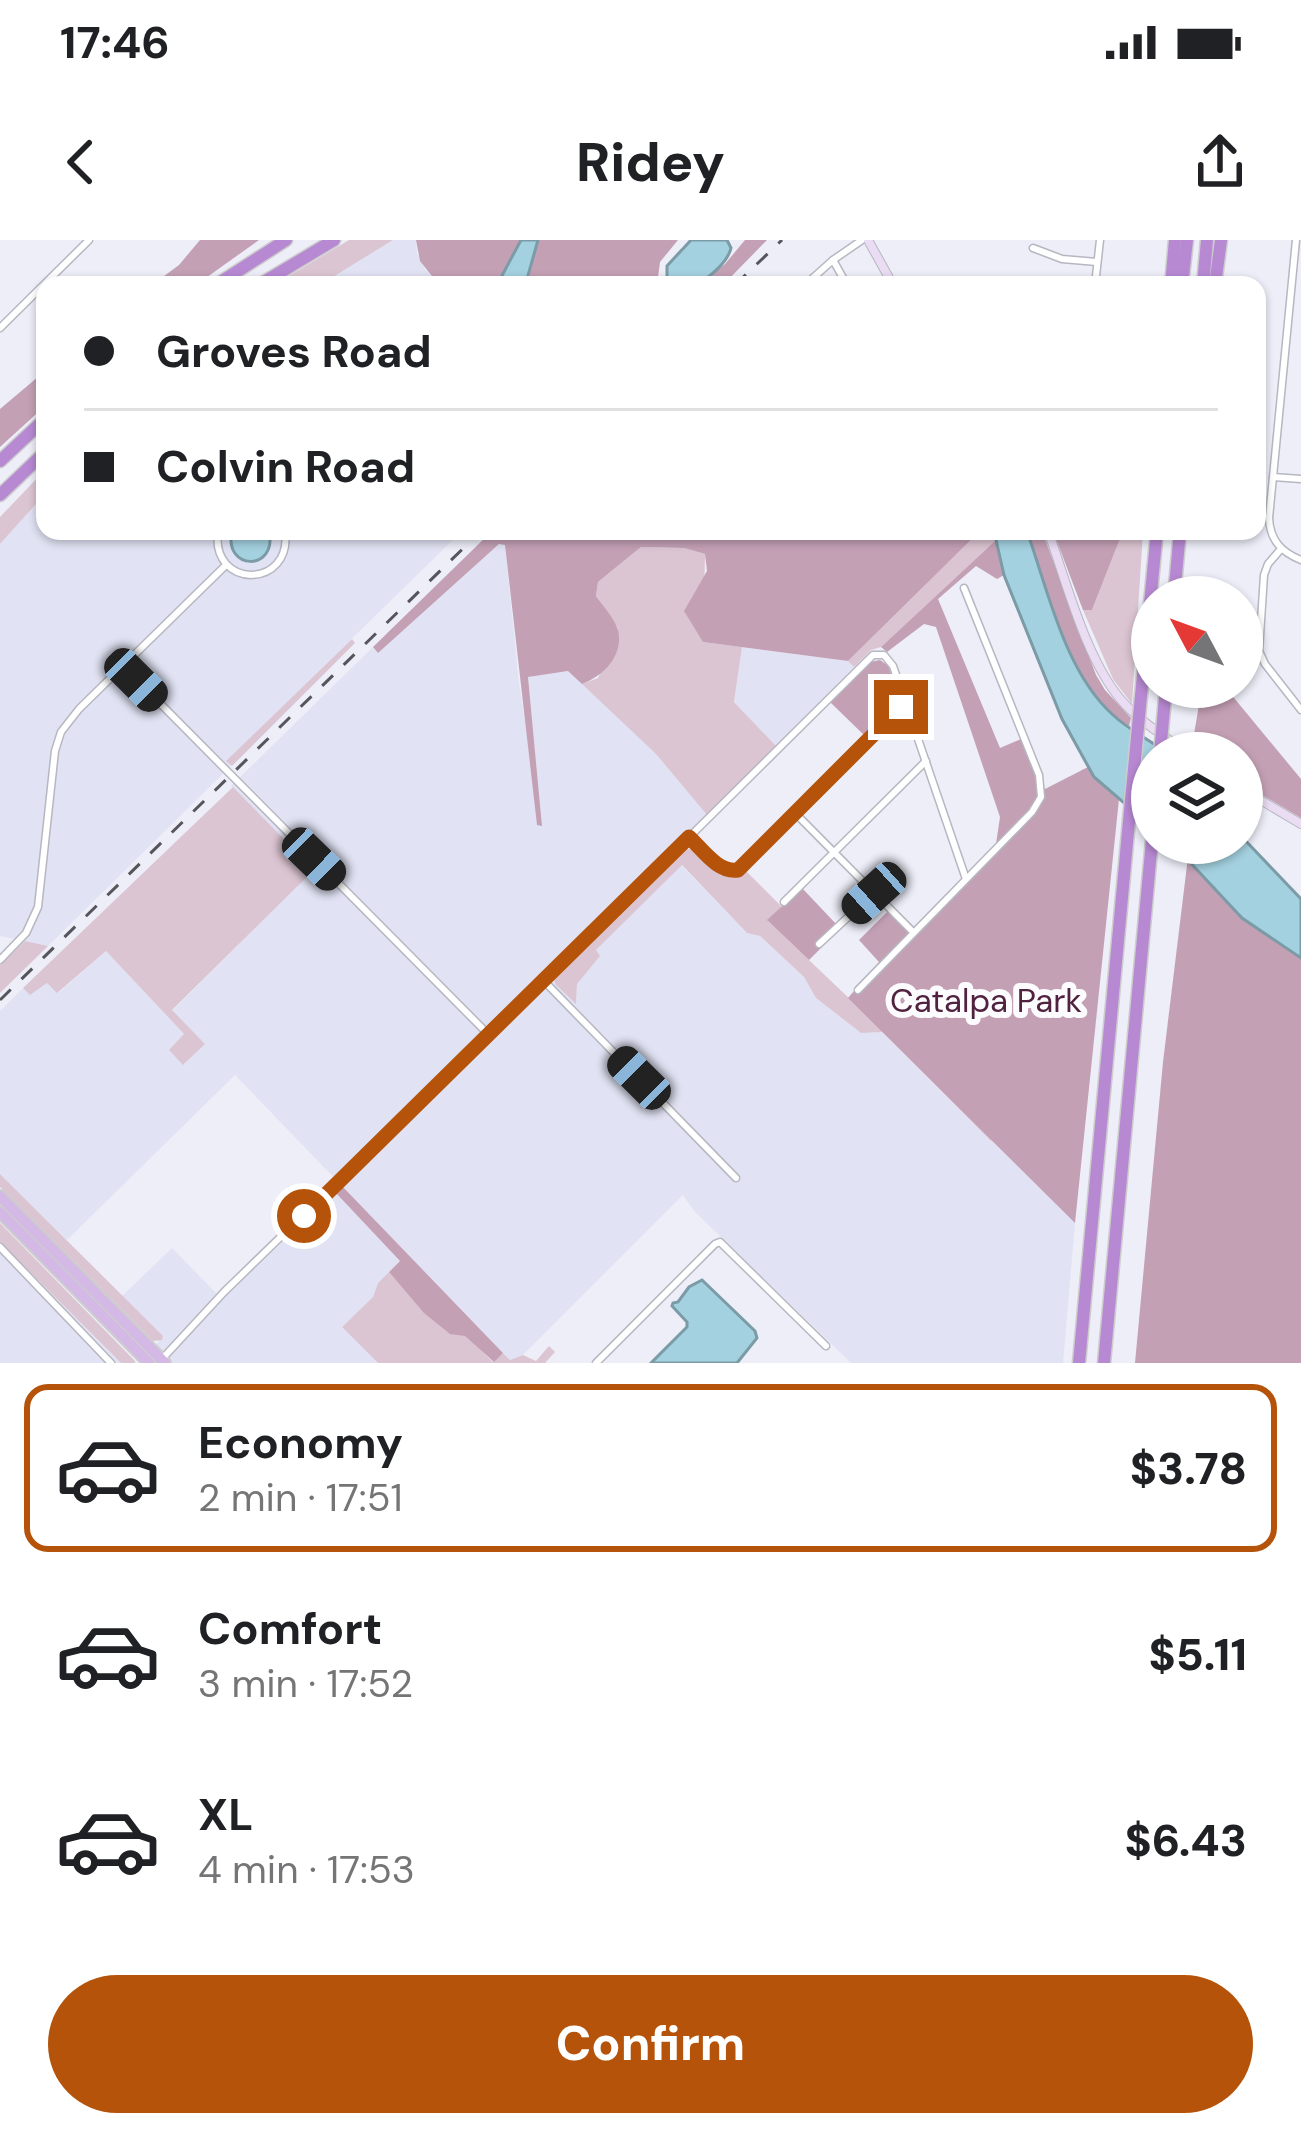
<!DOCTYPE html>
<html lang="en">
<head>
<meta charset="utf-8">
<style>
	:root { --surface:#fff; --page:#f6f6f6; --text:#202124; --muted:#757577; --line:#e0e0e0; --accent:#b45309 }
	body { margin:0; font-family:"DM Sans",sans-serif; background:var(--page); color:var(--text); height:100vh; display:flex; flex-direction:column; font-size:45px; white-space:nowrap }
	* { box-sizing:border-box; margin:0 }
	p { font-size:39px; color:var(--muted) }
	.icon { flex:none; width:66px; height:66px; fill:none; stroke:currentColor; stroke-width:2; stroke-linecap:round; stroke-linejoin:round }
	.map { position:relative; height:1123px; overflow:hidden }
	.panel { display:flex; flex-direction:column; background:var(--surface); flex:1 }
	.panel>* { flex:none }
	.hud { position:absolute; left:36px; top:36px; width:1230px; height:264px; border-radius:24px; box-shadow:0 3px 9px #0004; display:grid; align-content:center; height:264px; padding:0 48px; background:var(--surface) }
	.needle { width:78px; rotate:311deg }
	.fabs { position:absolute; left:1131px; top:336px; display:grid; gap:24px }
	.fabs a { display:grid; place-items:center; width:132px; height:132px; border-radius:50%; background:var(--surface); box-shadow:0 3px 9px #0004; font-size:60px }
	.end { position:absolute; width:54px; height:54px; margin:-27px; border:15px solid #b45309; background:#fff; box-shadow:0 0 0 6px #fff }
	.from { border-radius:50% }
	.car { position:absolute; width:36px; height:72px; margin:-36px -18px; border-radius:15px; box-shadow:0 0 9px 3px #0007; background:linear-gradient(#222 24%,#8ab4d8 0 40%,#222 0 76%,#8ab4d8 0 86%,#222 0) }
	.hud b { display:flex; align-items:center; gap:42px; height:114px; font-size:45px }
	.hud b+b { border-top:3px solid var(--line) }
	.hud i { width:30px; height:30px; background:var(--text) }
	ul { padding:21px 0 0; list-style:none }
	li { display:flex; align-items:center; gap:36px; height:168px; margin:0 24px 18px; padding:0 24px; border:6px solid transparent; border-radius:24px }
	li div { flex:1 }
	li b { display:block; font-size:45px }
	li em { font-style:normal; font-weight:800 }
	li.on { border-color:var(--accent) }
	li>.icon { width:108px; height:108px; stroke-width:1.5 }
	.cta { display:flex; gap:24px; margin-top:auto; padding:24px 48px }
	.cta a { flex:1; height:138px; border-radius:72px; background:var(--accent); color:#fff; font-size:48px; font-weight:800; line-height:138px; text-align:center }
	.status { display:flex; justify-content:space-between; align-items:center; height:84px; padding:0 60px; background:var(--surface); direction:ltr }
	.status svg { height:33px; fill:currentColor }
	header { display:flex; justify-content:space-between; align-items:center; height:156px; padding:0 48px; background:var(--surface); font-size:54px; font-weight:800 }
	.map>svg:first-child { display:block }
	.built { fill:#e1e3f4 }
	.green { fill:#dcc5d2 }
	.forest { fill:#c4a0b5 }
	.water { fill:#a4d1e0; stroke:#7b9ba6; stroke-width:3 }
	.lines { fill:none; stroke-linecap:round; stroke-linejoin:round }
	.street-casing { stroke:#b6b7c0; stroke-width:9 }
	.secondary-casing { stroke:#b6b7c0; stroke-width:10 }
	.primary-casing { stroke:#cdcdce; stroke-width:14 }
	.highway-casing { stroke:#cdcdce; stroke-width:15 }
	.street { stroke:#fff; stroke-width:6 }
	.secondary { stroke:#eadcf2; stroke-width:8 }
	.primary { stroke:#d4b8e5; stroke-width:10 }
	.highway { stroke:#b889d3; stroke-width:12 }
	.rail { stroke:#55555b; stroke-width:3; stroke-dasharray:15 15; stroke-linecap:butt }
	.highway-bridge-casing { stroke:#cdcdce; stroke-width:15; stroke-linecap:butt }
	.highway-bridge { stroke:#b889d3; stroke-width:12 }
	.route { stroke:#b45309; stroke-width:15 }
	.labels { text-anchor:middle; stroke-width:12; stroke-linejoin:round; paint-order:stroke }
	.park-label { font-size:33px; fill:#502240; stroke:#fcfcfe }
</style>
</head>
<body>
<div class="status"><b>17:46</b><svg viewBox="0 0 49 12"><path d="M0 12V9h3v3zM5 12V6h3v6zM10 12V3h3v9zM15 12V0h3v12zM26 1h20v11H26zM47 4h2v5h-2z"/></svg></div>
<header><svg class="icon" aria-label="back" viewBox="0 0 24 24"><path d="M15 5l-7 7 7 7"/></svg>Ridey<svg class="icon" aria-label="share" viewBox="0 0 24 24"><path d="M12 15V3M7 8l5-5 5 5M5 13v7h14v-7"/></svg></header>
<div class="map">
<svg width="1301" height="1123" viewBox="0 0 1301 1123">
	<rect width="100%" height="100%" fill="#edeef8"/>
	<!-- built -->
	<g class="built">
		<path d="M393,0h23l1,13 8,16 14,16h-119z"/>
		<path d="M45,254v37h417l-235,230 4,5 -183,180 -48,-10v-392z"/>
		<path d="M499,304l6,1 14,138 23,142 -14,-148 41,-6 87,83 51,61 -23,33 -128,137 20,18 1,-19 22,-28 -4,-5 86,-86 66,68 13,3 44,41 12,21 45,35 21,-1 193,191 -12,140h-212l-156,-151 -12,-17 -160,160 -13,5 -275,-285 -168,165 -67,-66v-163l23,-23 7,6 17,-11 11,10 48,-42 79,84 -16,15 15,15 20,-21 -32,-33 142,-141 -83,-84 142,-139 5,5z"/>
		<path d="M742,407l106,14 6,6 -78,79 -42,-44z"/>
		<path d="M330,947l70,74 -22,22 -5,14 -31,30 36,36h-237l22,-27 -41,-40 50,-48 45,46z"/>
		<path d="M0,1002l121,121h-121z"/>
	</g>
	<!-- green -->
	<g class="green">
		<path d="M349,0h44l-73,45h-46z"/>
		<path d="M45,230v24l-45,50v-27z"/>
		<path d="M980,291h14l2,9 -115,107 -10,3 -17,17 -6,-6z"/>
		<path d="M1123,291h20l-11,173 -19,-25 -30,-69h9z"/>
		<path d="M641,307l43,1 21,6 -2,88 39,5 -8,55 42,44 -69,69 -51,-61 -74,-70 16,-6 20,-50 -22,-32 2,-14z"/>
		<path d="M352,399l3,4 -123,123 -6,-5z"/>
		<path d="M1083,529l6,14 -98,358 -108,-109 -22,1 -45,-35 -12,-21 -44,-41 -13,-3 -65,-68 -86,85 4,6 -23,28 -1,20 -20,-19 -3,-8 4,-6 121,-120c22,-9 31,15 49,24l9,-1 8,-5 38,38 -14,14 85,81z"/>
		<path d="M233,547l81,83 -142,140 33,34 -22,21 -14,-15 15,-16 -78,-83 -49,42 -10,-10 -17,12 -7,-7z"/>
		<path d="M25,701l23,5 -48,47v-28z"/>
		<path d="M0,934l163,162 -1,4 -9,1 -153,-154z"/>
		<path d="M0,983l135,138v2h-14l-121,-121z"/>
		<path d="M389,1032l36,41 40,22 28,27 10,-9 7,7 13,-5 13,6 13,-15 6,6 -10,11h-167l-36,-36 31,-30 5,-14z"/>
	</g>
	<!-- forest -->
	<g class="forest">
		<path d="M200,0h59l-63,45h-44l27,-20z"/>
		<path d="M416,0h105l-24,45h-58l-19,-24z"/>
		<path d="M538,0h140l-18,22 -3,23h-135l5,-6z"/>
		<path d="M745,0h22l-44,45h-27l29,-21z"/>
		<path d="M45,131v35l-45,41v-38z"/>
		<path d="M492,291h488l-132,130 -145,-19 -19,-31 23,-40 -2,-17 -21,-6 -43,-1 -43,35 -2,14c7,10 19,23 22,34 6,26 -15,46 -36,54l-14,-13 -40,6 14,149 -5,-1 -32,-280 -6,-1 -121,109 -5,-6z"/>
		<path d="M1027,291h15l54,144 9,15 26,28 -2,8c-62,-39 -79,-129 -102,-195z"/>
		<path d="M1053,291h70l-31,79h-9z"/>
		<path d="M996,300l8,35 -7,4 -21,-13 -38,33 62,149 21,-9 24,50 43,-22 6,10 25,22 -44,424 -227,-225 31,-36 -20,-22 29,-29 23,21 85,-88 4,-27 -64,-190 -12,-3 -37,28 -6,-5z"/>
		<path d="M880,420c11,8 7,3 12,16 13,34 -3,37 -26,61l-36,-35 40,-40z"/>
		<path d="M1202,447h23l76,92v39l-59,-35v-30l-51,-1z"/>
		<path d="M1188,617l54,61 59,40v405h-166l28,-301z"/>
		<path d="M802,648l35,37 -18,19 3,3 -13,13 -42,-40z"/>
		<path d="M342,946l161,167 -9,9 -29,-26 -15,-2 -26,-21 -35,-41 11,-11 -65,-69z"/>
	</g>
	<!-- water -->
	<g class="water">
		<path d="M521,0h17l-11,39 -5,6h-25z"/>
		<path d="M691,0h36l4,8c-3,13 -20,29 -33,35 -8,4 -22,2 -31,2v-19c9,-10 16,-17 24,-26z"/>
		<path d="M232,291h37c9,41 -46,40 -37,0z"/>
		<path d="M994,291h33c21,60 38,141 86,184 16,15 37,25 54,38h-15v74l-58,-50 -32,-58 -58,-144z"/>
		<path d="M1242,597l59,62v59l-59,-40 -70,-75h70z"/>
		<path d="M702,1040l53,51 2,7 -20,25h-86l36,-36v-5l-15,-16 1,-3 5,-1 11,-15z"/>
	</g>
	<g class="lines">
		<!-- street casing -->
		<g class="street-casing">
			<g id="street">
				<path d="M1296,0l-27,278c1,22 12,34 32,42"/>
				<path d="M1033,8l29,11 35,3"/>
				<path d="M833,20l14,25"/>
				<path d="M805,45l28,-25 29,-20"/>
				<path d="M1095,45l5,-45"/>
				<path d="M0,88l89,-88"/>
				<path d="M1273,237l28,2"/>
				<path d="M218,291c-8,59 75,58 67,0"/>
				<path d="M1281,309l-13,15 -4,11 -5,76 6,13 36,46"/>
				<path d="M123,426l365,368"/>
				<path d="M795,573l118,119"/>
				<path d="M689,597c14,13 29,36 49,33l158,-160 10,-5"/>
				<path d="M784,662l142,-141"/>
				<path d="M819,704l55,-51"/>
				<path d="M0,720l26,-27 12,-26 17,-156 6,-19 18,-23 147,-144"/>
				<path d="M544,741l192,197"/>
				<path d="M858,750l174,-178 9,-15 -2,-22 -75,-187"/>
				<path d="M0,1007l111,116"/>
				<path d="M163,1118l61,-66 320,-311 329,-326h11l9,11 73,213"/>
				<path d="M596,1123l119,-119 5,-2 106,104"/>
			</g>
		</g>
		<!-- secondary casing -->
		<g class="secondary-casing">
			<g id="secondary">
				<path d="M868,0l25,45"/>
				<path d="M1048,291c19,52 38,129 74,170 19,21 43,36 66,52"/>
				<path d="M1242,549l59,35"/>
			</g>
		</g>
		<!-- primary casing -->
		<g class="primary-casing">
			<g id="primary">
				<path d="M0,956l165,167"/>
				<path d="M0,972l149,151"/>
			</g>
		</g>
		<!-- highway casing -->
		<g class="highway-casing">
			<g id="highway">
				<path d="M216,45l70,-45"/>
				<path d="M259,45l75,-45"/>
				<path d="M1171,45l4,-45"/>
				<path d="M1182,45l5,-45"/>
				<path d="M1203,45l4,-45"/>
				<path d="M1215,45l6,-45"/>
				<path d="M0,221l45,-42"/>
				<path d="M0,255l45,-43"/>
				<path d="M1174,357l6,-66"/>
				<path d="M1141,456l16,-165"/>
				<path d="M1164,469l2,-22"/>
				<path d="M1079,1123l50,-542"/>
				<path d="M1104,1123l48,-523"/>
			</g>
		</g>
		<!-- street -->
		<use href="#street" class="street"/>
		<!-- secondary -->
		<use href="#secondary" class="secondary"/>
		<!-- primary -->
		<use href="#primary" class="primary"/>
		<!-- highway -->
		<use href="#highway" class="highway"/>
		<!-- rail -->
		<g class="rail">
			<path d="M735,45l47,-45"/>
			<path d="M0,760l481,-469"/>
		</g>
		<!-- highway-bridge casing -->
		<g class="highway-bridge-casing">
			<g id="highway-bridge">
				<path d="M1160,513l4,-44"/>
				<path d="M1129,581l12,-125"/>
			</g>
		</g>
		<!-- highway-bridge -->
		<use href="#highway-bridge" class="highway-bridge"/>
	</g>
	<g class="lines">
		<!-- route -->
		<path class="route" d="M304,976l385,-379c14,13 29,36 49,33l163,-163"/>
	</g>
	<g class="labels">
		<!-- park labels -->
		<g class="park-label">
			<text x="986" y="772">Catalpa Park</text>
		</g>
	</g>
</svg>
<div class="fabs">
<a><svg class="needle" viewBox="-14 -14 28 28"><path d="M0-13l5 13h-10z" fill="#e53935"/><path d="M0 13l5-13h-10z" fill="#757577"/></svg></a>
<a><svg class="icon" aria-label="layers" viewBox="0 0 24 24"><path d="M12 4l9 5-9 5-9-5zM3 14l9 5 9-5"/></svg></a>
</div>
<i class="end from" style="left:304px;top:976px"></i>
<i class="end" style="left:901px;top:467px"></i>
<i class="car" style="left:136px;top:440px;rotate:135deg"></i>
<i class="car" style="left:314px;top:619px;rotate:134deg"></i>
<i class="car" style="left:874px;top:653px;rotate:228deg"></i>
<i class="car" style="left:639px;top:838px;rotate:315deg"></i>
<div class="hud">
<b><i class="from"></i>Groves Road</b>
<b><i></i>Colvin Road</b>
</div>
</div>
<section class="panel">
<ul>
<li class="on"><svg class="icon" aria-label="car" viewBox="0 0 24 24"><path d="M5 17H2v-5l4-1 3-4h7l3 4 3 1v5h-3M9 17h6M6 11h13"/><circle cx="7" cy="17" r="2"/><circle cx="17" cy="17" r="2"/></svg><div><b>Economy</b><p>2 min · 17:51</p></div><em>$3.78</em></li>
<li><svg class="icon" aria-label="car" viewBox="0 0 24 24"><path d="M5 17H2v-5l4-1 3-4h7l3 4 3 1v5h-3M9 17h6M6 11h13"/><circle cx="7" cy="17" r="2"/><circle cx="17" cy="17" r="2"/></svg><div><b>Comfort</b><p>3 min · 17:52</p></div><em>$5.11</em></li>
<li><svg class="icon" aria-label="car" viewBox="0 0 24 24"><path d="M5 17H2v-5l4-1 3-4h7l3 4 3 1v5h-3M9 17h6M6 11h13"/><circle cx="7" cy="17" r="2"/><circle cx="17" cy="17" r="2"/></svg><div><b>XL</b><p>4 min · 17:53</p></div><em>$6.43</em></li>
</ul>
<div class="cta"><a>Confirm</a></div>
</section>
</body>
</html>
